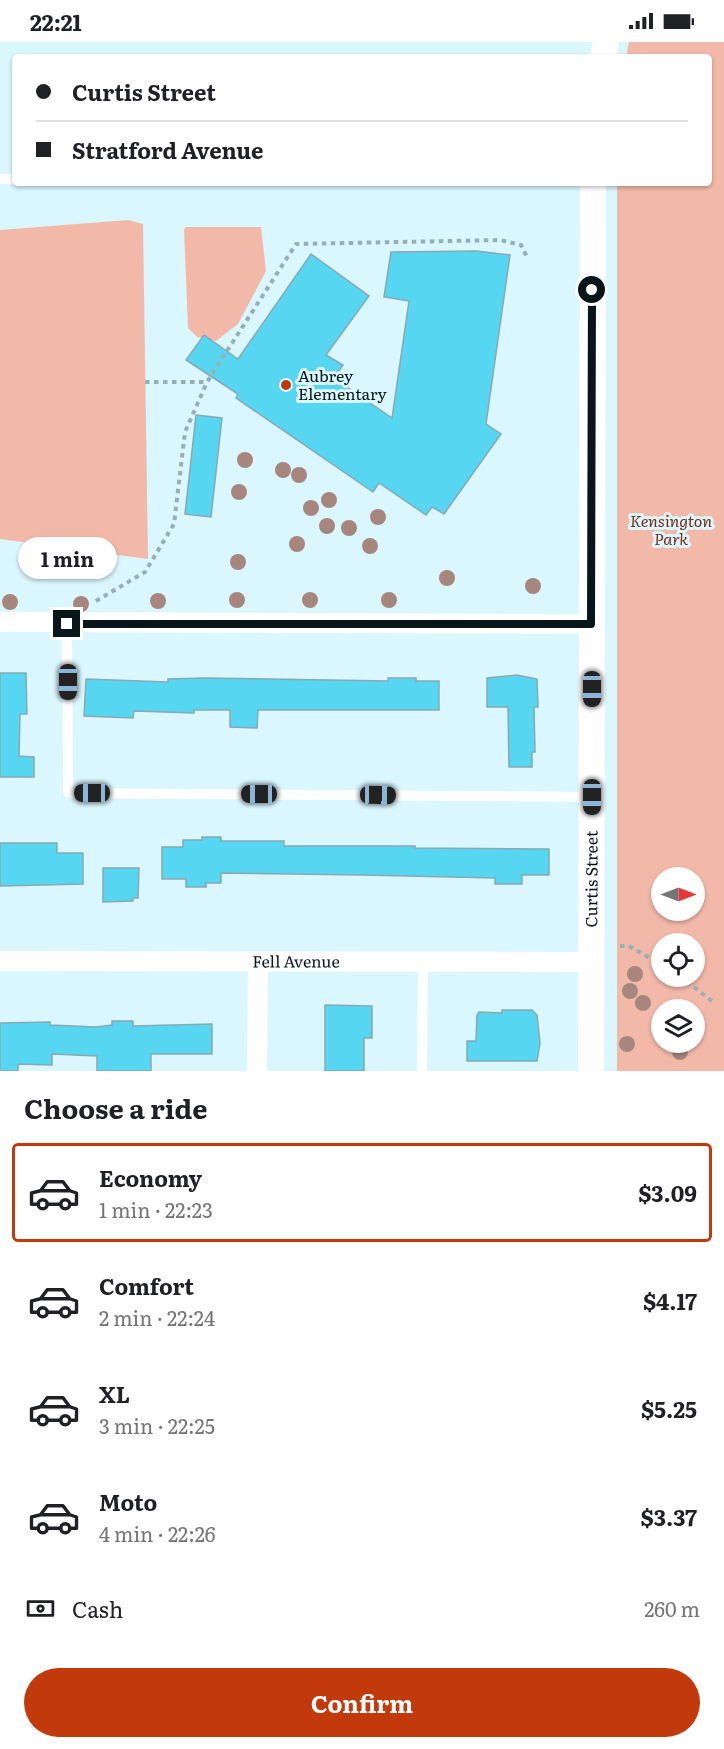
<!DOCTYPE html>
<html lang="en">
<head>
<meta charset="utf-8">
<style>
	:root { --surface:#fff; --page:#f6f6f6; --text:#202124; --muted:#757577; --line:#e0e0e0; --accent:#c23a0b }
	body { margin:0; font-family:Literata,serif; background:var(--page); color:var(--text); height:100vh; display:flex; flex-direction:column; font-size:22px; white-space:nowrap }
	* { box-sizing:border-box; margin:0 }
	p { font-size:20px; color:var(--muted) }
	.icon { flex:none; width:33px; height:33px; fill:none; stroke:currentColor; stroke-width:2; stroke-linecap:round; stroke-linejoin:round }
	.map { position:relative; height:1029px; overflow:hidden }
	.side { display:flex; flex-direction:column; background:var(--surface); flex:1 }
	.side>* { flex:none }
	.top-card { position:absolute; left:12px; top:12px; width:700px; height:132px; border-radius:6px; box-shadow:0 2px 4px #0004; display:grid; align-content:center; height:132px; padding:0 24px; background:var(--surface) }
	.needle { width:39px; rotate:90deg }
	.buttons { position:absolute; left:651px; top:825px; display:grid; gap:12px }
	.buttons a { display:grid; place-items:center; width:54px; height:54px; border-radius:50%; background:var(--surface); box-shadow:0 2px 4px #0004; font-size:30px }
	.end { position:absolute; width:27px; height:27px; margin:-14px; border:8px solid #081619; background:#fff; box-shadow:0 0 0 3px #fff }
	.from { border-radius:50% }
	.bubble { position:absolute; height:42px; border-radius:21px; background:var(--surface); box-shadow:0 2px 4px #0004; font-size:20px; font-weight:700; line-height:42px; text-align:center }
	.car { position:absolute; width:18px; height:36px; margin:-18px -9px; border-radius:8px; box-shadow:0 0 4px 2px #0007; background:linear-gradient(#222 24%,#8ab4d8 0 40%,#222 0 76%,#8ab4d8 0 86%,#222 0) }
	.top-card b { display:flex; align-items:center; gap:21px; height:57px; font-size:22px }
	.top-card b+b { border-top:2px solid var(--line) }
	.top-card i { width:15px; height:15px; background:var(--text) }
	ul { padding:0; list-style:none }
	li { display:flex; align-items:center; gap:18px; height:99px; margin:0 12px 9px; padding:0 12px; border:3px solid transparent; border-radius:6px }
	li div { flex:1 }
	li b { display:block; font-size:22px }
	li em { font-style:normal; font-weight:700 }
	li.active { border-color:var(--accent) }
	li>.icon { width:54px; height:54px; stroke-width:1.5 }
	h2 { padding:0 24px; font-size:27px; line-height:72px }
	.pay { display:flex; align-items:center; gap:15px; height:66px; padding:0 24px; font-size:22px }
	.pay p { margin-inline-start:auto }
	.action { display:flex; gap:12px; margin-top:auto; padding:12px 24px }
	.action a { flex:1; height:69px; border-radius:36px; background:var(--accent); color:#fff; font-size:24px; font-weight:700; line-height:69px; text-align:center }
	.status { display:flex; justify-content:space-between; align-items:center; height:42px; padding:0 30px; background:var(--surface); direction:ltr }
	.status svg { height:16px; fill:currentColor }
	.map>svg:first-child { display:block }
	.green { fill:#f2b9a9; fill-rule:evenodd }
	.building { fill:#57d6f2; stroke:#87a9b1; stroke-width:1.5 }
	.lines { fill:none; stroke-linecap:round; stroke-linejoin:round }
	.path { stroke:#97aeb5; stroke-width:4; stroke-dasharray:4.5 4.5; stroke-linecap:butt }
	.service { stroke:#fff; stroke-width:10 }
	.minor { stroke:#fff; stroke-width:20 }
	.tertiary { stroke:#fff; stroke-width:26 }
	.tree { fill:#a6867d }
	.route { stroke:#081619; stroke-width:8 }
	.poi-dot { fill:#c23a0b; stroke:#daf6fe; stroke-width:2 }
	.labels { text-anchor:middle; stroke-width:6; stroke-linejoin:round; paint-order:stroke }
	.poi-label { font-size:16px; fill:#081619; stroke:#daf6fe; text-anchor:start }
	.park-label { font-size:16px; font-style:italic; fill:#7b2a13; stroke:#daf6fe }
	.street-label { font-size:16px; fill:#081619; stroke:#daf6fe }
</style>
</head>
<body>
<div class="status"><b>22:21</b><svg viewBox="0 0 49 12"><path d="M0 12V9h3v3zM5 12V6h3v6zM10 12V3h3v9zM15 12V0h3v12zM26 1h20v11H26zM47 4h2v5h-2z"/></svg></div>
<div class="map">
<svg width="724" height="1029" viewBox="0 0 724 1029">
	<rect width="100%" height="100%" fill="#daf6fe"/>
	<!-- green -->
	<g class="green">
		<path d="M629,0h95v1029h-107v-888h93v-126h-84zM662,836h32v32h-32zM662,902h32v32h-32zM662,968h32v32h-32z"/>
		<path d="M128,178l15,4 5,335 -148,-20v-309z"/>
		<path d="M186,185h75l5,44 -28,53 -22,17 -19,-4 -9,-9 -4,-99z"/>
	</g>
	<!-- building -->
	<g class="building">
		<path d="M476,209l34,4 -24,169 15,10 -57,80 -12,-7 -6,8 -47,-32 -6,9 -137,-94 2,-4 -52,-34 18,-25 34,24 73,-105 58,42 -43,59 17,10 -9,13 58,40 17,-117 -25,-4 7,-45z"/>
		<path d="M196,373l26,3 -11,99 -26,-3z"/>
		<path d="M0,631h26l1,41h-7l-1,42 15,1v20h-34z"/>
		<path d="M517,633l20,4 1,28h-4l1,45h-3v15h-23l-1,-60h-21v-29z"/>
		<path d="M205,636l183,3v-3h28v3h23v29h-181l-1,18 -27,-1v-17h-36v3l-60,-2 -1,7 -49,-2 2,-37 82,3v-3z"/>
		<path d="M202,795h19v4h63v5h131v2l134,1v26h-27v9h-27v-6l-132,-3 -142,-2v10h-15v4h-20v-8h-24v-32h21v-7h19z"/>
		<path d="M0,801h57v10h26v31l-83,2z"/>
		<path d="M103,826h36l-1,30h-5v3l-30,1z"/>
		<path d="M325,963l47,1v32h-8v33h-39z"/>
		<path d="M502,968h30l5,5 3,28 -3,18h-70v-20h9l1,-26 2,-3 23,1z"/>
		<path d="M112,979h21v5l79,-2v30h-61v17h-54v-15l-45,-2v11l-34,-1v7h-18v-48l50,-1v3l46,2 16,-2z"/>
	</g>
	<g class="lines">
		<!-- path -->
		<g class="path">
			<path d="M145,340h62l89,-138 204,-4 21,5 7,14"/>
			<path d="M96,559l49,-29 29,-48 11,-92 22,-50"/>
			<path d="M620,904h9l33,19"/>
			<path d="M680,934l33,26"/>
		</g>
		<!-- service -->
		<g class="service">
			<path d="M0,137h15"/>
			<path d="M67,582l1,169 524,4"/>
			<path d="M422,1029l1,-110"/>
		</g>
		<!-- minor -->
		<g class="minor">
			<path d="M0,580l591,2"/>
			<path id="s1" d="M0,919l591,1"/>
			<path d="M257,1029l1,-109"/>
		</g>
		<!-- tertiary -->
		<g class="tertiary">
			<path d="M603,15l3,-15"/>
			<path id="s2" d="M591,1029l2,-888"/>
		</g>
	</g>
	<!-- trees -->
	<g class="tree">
		<circle cx="245" cy="418" r="8"/>
		<circle cx="283" cy="428" r="8"/>
		<circle cx="299" cy="433" r="8"/>
		<circle cx="239" cy="450" r="8"/>
		<circle cx="329" cy="458" r="8"/>
		<circle cx="311" cy="466" r="8"/>
		<circle cx="378" cy="475" r="8"/>
		<circle cx="327" cy="484" r="8"/>
		<circle cx="349" cy="486" r="8"/>
		<circle cx="297" cy="502" r="8"/>
		<circle cx="370" cy="504" r="8"/>
		<circle cx="238" cy="520" r="8"/>
		<circle cx="447" cy="536" r="8"/>
		<circle cx="533" cy="544" r="8"/>
		<circle cx="237" cy="558" r="8"/>
		<circle cx="310" cy="558" r="8"/>
		<circle cx="389" cy="558" r="8"/>
		<circle cx="158" cy="559" r="8"/>
		<circle cx="10" cy="560" r="8"/>
		<circle cx="81" cy="562" r="8"/>
		<circle cx="635" cy="932" r="8"/>
		<circle cx="630" cy="949" r="8"/>
		<circle cx="643" cy="961" r="8"/>
		<circle cx="627" cy="1002" r="8"/>
		<circle cx="680" cy="1010" r="8"/>
	</g>
	<g class="lines">
		<!-- route -->
		<path class="route" d="M67,582h524l1,-334"/>
	</g>
	<!-- markers -->
	<circle class="poi-dot" cx="286" cy="343" r="6"/>
	<g class="labels">
		<!-- poi labels -->
		<g class="poi-label">
			<text x="298" y="340">Aubrey<tspan x="298" dy="18">Elementary</tspan></text>
		</g>
		<!-- park labels -->
		<g class="park-label">
			<text x="671" y="485">Kensington<tspan x="671" dy="18">Park</tspan></text>
		</g>
		<!-- street labels -->
		<g class="street-label">
			<text dy="6" stroke="none"><textPath href="#s2" startOffset="192">Curtis Street</textPath></text>
			<text dy="6" stroke="none"><textPath href="#s1" startOffset="296">Fell Avenue</textPath></text>
		</g>
	</g>
</svg>
<div class="buttons">
<a><svg class="needle" viewBox="-14 -14 28 28"><path d="M0-13l5 13h-10z" fill="#e53935"/><path d="M0 13l5-13h-10z" fill="#757577"/></svg></a>
<a><svg class="icon" aria-label="locate" viewBox="0 0 24 24"><circle cx="12" cy="12" r="6"/><path d="M12 2v4M12 18v4M2 12h4M18 12h4"/></svg></a>
<a><svg class="icon" aria-label="layers" viewBox="0 0 24 24"><path d="M12 4l9 5-9 5-9-5zM3 14l9 5 9-5"/></svg></a>
</div>
<i class="end from" style="left:592px;top:248px"></i>
<i class="end" style="left:67px;top:582px"></i>
<div class="bubble" style="left:18px;top:495px;width:99px">1 min</div>
<i class="car" style="left:68px;top:640px;rotate:180deg"></i>
<i class="car" style="left:592px;top:647px;rotate:180deg"></i>
<i class="car" style="left:92px;top:751px;rotate:270deg"></i>
<i class="car" style="left:259px;top:752px;rotate:270deg"></i>
<i class="car" style="left:378px;top:753px;rotate:91deg"></i>
<i class="car" style="left:592px;top:755px;rotate:180deg"></i>
<div class="top-card">
<b><i class="from"></i>Curtis Street</b>
<b><i></i>Stratford Avenue</b>
</div>
</div>
<section class="side">
<h2>Choose a ride</h2>
<ul>
<li class="active"><svg class="icon" aria-label="car" viewBox="0 0 24 24"><path d="M5 17H2v-5l4-1 3-4h7l3 4 3 1v5h-3M9 17h6M6 11h13"/><circle cx="7" cy="17" r="2"/><circle cx="17" cy="17" r="2"/></svg><div><b>Economy</b><p>1 min · 22:23</p></div><em>$3.09</em></li>
<li><svg class="icon" aria-label="car" viewBox="0 0 24 24"><path d="M5 17H2v-5l4-1 3-4h7l3 4 3 1v5h-3M9 17h6M6 11h13"/><circle cx="7" cy="17" r="2"/><circle cx="17" cy="17" r="2"/></svg><div><b>Comfort</b><p>2 min · 22:24</p></div><em>$4.17</em></li>
<li><svg class="icon" aria-label="car" viewBox="0 0 24 24"><path d="M5 17H2v-5l4-1 3-4h7l3 4 3 1v5h-3M9 17h6M6 11h13"/><circle cx="7" cy="17" r="2"/><circle cx="17" cy="17" r="2"/></svg><div><b>XL</b><p>3 min · 22:25</p></div><em>$5.25</em></li>
<li><svg class="icon" aria-label="car" viewBox="0 0 24 24"><path d="M5 17H2v-5l4-1 3-4h7l3 4 3 1v5h-3M9 17h6M6 11h13"/><circle cx="7" cy="17" r="2"/><circle cx="17" cy="17" r="2"/></svg><div><b>Moto</b><p>4 min · 22:26</p></div><em>$3.37</em></li>
</ul>
<div class="pay"><svg class="icon" aria-label="cash" viewBox="0 0 24 24"><path d="M3 7h18v10H3z"/><circle cx="12" cy="12" r="2"/></svg>Cash<p>260 m</p></div>
<div class="action"><a>Confirm</a></div>
</section>
</body>
</html>
